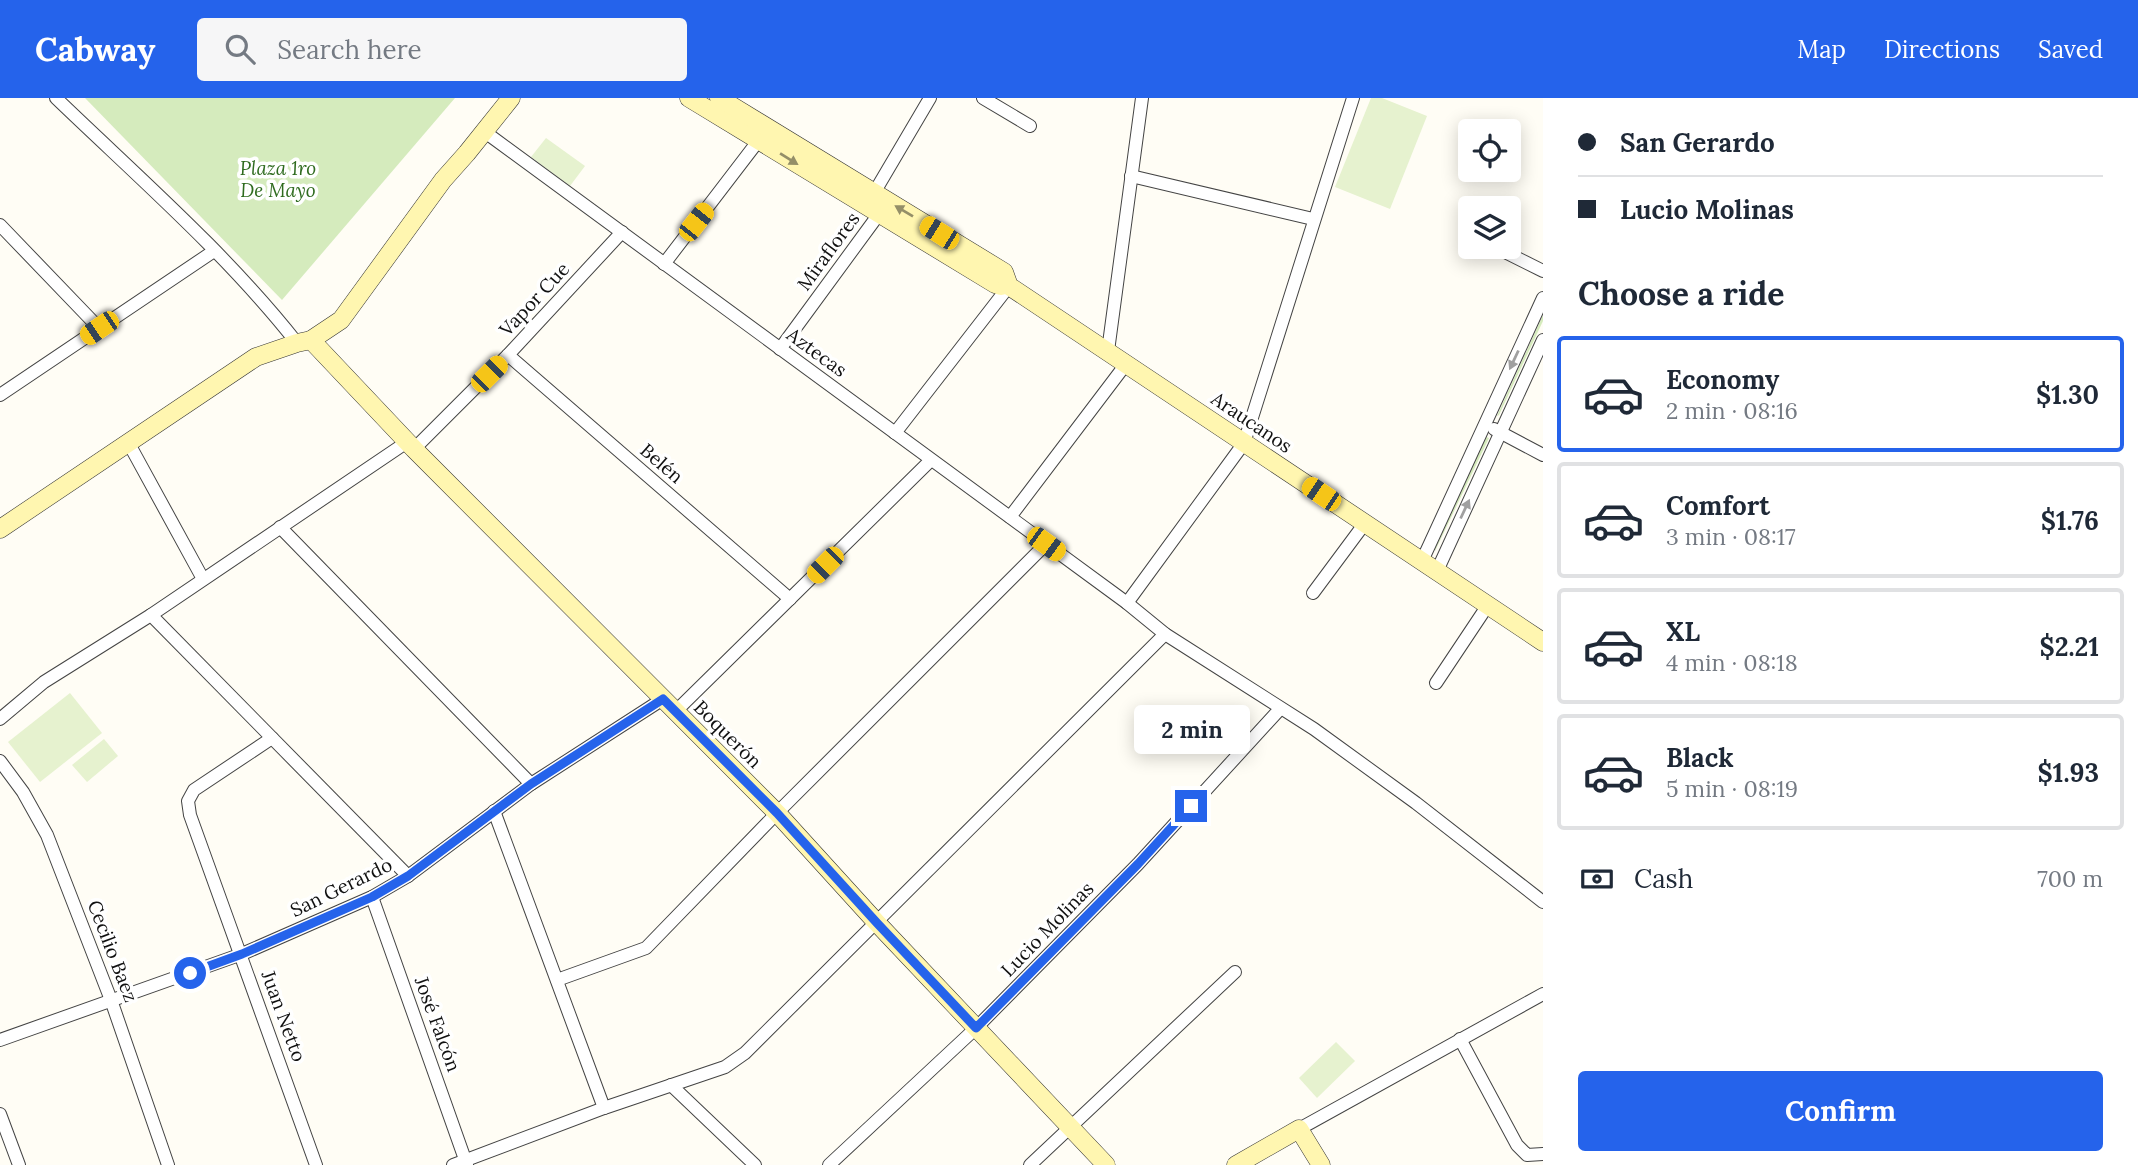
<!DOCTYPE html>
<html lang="en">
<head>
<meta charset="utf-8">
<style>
	:root { --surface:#fff; --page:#f6f6f7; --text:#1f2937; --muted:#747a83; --line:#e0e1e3; --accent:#2563eb }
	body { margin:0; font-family:Lora,serif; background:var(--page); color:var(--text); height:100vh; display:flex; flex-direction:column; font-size:26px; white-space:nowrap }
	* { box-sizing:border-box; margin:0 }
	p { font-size:23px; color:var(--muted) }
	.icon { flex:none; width:38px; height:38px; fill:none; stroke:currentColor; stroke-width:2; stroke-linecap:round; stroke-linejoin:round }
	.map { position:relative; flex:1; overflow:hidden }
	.drawer { display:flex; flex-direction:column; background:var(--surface); width:595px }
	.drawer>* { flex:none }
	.top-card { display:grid; align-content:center; height:154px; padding:0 35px; background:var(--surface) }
	.tools { position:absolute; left:1458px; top:21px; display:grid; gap:14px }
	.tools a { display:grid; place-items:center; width:63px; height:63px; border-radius:7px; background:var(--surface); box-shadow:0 4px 18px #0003; font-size:35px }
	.end { position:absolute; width:32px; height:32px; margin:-16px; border:9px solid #2563eb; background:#fff; box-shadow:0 0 0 4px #fff }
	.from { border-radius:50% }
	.bubble { position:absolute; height:49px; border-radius:7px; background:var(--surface); box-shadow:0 4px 18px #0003; font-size:23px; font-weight:700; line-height:49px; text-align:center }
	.car { position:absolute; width:21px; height:42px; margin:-21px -10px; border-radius:9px; box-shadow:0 0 5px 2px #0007; background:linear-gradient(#f5c518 24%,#345 0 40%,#f5c518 0 76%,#345 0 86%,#f5c518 0) }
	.top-card b { display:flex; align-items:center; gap:24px; height:66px; font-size:26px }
	.top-card b+b { border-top:2px solid var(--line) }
	.top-card i { width:18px; height:18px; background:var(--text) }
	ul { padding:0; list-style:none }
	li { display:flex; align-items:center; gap:21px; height:116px; margin:0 14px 10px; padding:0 21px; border:4px solid var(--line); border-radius:7px }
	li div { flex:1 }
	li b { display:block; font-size:26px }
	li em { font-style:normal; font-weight:700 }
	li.on { border-color:var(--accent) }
	li>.icon { width:63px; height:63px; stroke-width:1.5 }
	h2 { padding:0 35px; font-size:32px; line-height:84px }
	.pay { display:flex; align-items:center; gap:18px; height:77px; padding:0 35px; font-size:26px }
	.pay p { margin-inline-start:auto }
	.button { display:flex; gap:14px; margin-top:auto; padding:14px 35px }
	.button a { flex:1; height:80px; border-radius:7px; background:var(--accent); color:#fff; font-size:28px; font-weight:700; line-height:80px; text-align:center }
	header { display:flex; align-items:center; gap:42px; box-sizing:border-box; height:98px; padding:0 35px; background:var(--accent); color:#fff }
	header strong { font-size:33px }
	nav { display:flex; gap:38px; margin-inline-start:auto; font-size:24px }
	.search { width:490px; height:63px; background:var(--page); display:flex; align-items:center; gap:18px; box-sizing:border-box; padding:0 24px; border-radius:7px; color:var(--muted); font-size:26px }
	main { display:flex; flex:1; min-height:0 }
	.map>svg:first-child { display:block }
	.green { fill:#d5ebbd }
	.pitch { fill:#e6f2cf }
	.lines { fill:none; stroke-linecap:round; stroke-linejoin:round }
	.street-casing { stroke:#444; stroke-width:14 }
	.secondary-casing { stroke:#333; stroke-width:19 }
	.street { stroke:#fff; stroke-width:12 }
	.secondary { stroke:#fff6b0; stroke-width:18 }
	.oneway { fill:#948f68 }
	.oneway2 { fill:#a0a0a0 }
	.route { stroke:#2563eb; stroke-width:9 }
	.labels { text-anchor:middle; stroke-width:7; stroke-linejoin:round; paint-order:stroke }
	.park-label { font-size:19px; font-style:italic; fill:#2f6b1f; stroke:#fff }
	.street-label { font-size:19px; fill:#111; stroke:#fff }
</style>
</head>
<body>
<header>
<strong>Cabway</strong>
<div class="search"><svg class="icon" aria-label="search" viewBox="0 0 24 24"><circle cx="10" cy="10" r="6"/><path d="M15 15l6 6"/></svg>Search here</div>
<nav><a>Map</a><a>Directions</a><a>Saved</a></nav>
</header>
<main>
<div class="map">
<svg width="1543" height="1067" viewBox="0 0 1543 1067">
	<rect width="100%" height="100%" fill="#fffdf5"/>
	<!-- green -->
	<g class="green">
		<path d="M85,0h370l-173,202z"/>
		<path d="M1543,217v6l-44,94 -2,1z"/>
		<path d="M1486,339l3,1 -54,113v-2z"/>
	</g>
	<!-- pitch -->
	<g class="pitch">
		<path d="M1371,0h11l45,18 -37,93 -55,-22z"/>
		<path d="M546,40l39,28 -15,20 -39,-29z"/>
		<path d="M70,595l32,40 -62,49 -32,-40z"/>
		<path d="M104,641l14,17 -31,26 -15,-17z"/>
		<path d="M1336,944l19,19 -38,37 -18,-20z"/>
	</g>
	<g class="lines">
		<!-- street casing -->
		<g class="street-casing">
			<g id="street">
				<path d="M56,0c82,79 170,155 241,245"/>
				<path d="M983,0l47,28"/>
				<path d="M485,34l642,471 38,31 149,95 102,74 127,99"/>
				<path d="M1131,78l182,43"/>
				<path d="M0,127l99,103"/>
				<path d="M1465,134l5,2"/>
				<path d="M1495,149l48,24"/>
				<path d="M664,166l98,-128"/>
				<path d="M780,251l99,-135 -5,-21 56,-95"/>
				<path d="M1108,253l34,-253"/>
				<path d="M508,257l282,244"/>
				<path d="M0,297l214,-144"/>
				<path d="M1494,331l49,26"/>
				<path d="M895,335l114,-147"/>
				<path d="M128,344l75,137"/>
				<path d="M414,351l94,-94 114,-123"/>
				<path d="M1010,419l116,-153"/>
				<path d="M280,429l251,257"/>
				<path d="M1422,463l121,-263"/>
				<path d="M1437,473l106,-231"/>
				<path d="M1313,495l52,-70"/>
				<path d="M1127,505l117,-160 109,-345"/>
				<path d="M151,517l257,261"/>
				<path d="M1436,585l52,-78"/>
				<path d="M676,613l255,-251"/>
				<path d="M0,621l44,-37 107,-67 256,-173"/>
				<path d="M272,640l-78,52 -6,11 2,14 126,350"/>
				<path d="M0,663l23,31 24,43 64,165 57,165"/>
				<path d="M494,713l110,297"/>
				<path d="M372,799l95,268"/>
				<path d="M557,882l89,-32 131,-135 269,-269"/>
				<path d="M1460,941l57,106 10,10 16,-1"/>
				<path d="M0,942l242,-86 130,-57 36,-21 123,-92 132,-85"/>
				<path d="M671,987l84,80"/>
				<path d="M0,1016l19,51"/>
				<path d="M1299,1031l244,-135"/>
				<path d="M453,1067l151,-57 121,-41 20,-14 420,-419"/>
				<path d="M829,1067l147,-137 162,-164 142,-155"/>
				<path d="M1030,1067l205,-193"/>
			</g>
		</g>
		<!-- secondary casing -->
		<g class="secondary-casing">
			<g id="secondary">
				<path d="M689,0l306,186 6,2 6,-2"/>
				<path d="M719,0l285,174 5,14 534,356"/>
				<path d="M311,242l103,109 363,364 100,110 229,242"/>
				<path d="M0,431l256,-172 41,-14 14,-3 30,-20 102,-140 24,-27 44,-55"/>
				<path d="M1236,1067l63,-36 22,36"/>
			</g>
		</g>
		<!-- street -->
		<use href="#street" class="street"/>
		<!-- secondary -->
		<use href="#secondary" class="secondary"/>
	</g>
	<!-- one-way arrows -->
	<defs><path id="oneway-solid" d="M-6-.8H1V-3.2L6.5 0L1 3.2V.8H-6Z" transform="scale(1.75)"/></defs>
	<g class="oneway">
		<use href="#oneway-solid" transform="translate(789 61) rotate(32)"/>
		<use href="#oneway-solid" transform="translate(904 113) rotate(-149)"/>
	</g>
	<g class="oneway2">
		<use href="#oneway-solid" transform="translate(1514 262) rotate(115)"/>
		<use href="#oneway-solid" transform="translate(1465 411) rotate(-65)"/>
	</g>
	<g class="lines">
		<!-- route -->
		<path class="route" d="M190,875l52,-19 130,-57 36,-21 123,-92 132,-85 114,114 100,110 99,105 162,-164 53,-58"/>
	</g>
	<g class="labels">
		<!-- park labels -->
		<g class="park-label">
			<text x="278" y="77">Plaza 1ro<tspan x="278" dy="22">De Mayo</tspan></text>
		</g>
		<!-- street labels -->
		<g class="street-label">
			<text transform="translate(828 153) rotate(-54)" y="7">Miraflores</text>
			<text transform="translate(534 201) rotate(-47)" y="7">Vapor Cue</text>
			<text transform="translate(817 254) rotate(36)" y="7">Aztecas</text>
			<text transform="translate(1252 324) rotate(34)" y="7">Araucanos</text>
			<text transform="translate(662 365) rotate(41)" y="7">Belén</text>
			<text transform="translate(728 636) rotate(45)" y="7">Boquerón</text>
			<text transform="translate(341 789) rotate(-26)" y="7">San Gerardo</text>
			<text transform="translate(1047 831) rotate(-46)" y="7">Lucio Molinas</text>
			<text transform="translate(113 853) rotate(69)" y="7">Cecilio Baez</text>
			<text transform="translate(284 918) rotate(70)" y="7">Juan Netto</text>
			<text transform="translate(438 926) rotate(70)" y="7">José Falcón</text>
		</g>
	</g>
</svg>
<div class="tools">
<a><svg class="icon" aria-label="locate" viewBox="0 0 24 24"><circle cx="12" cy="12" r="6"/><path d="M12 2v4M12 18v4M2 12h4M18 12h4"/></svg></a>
<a><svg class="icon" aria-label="layers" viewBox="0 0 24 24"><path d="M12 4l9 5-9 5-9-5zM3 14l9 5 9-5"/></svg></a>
</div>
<i class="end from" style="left:190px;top:875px"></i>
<i class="end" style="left:1191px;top:708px"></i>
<div class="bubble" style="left:1134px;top:607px;width:116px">2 min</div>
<i class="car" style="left:696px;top:124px;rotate:38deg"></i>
<i class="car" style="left:939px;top:135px;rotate:302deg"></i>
<i class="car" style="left:99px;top:230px;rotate:236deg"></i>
<i class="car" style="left:489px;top:276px;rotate:45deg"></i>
<i class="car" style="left:1321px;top:396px;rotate:304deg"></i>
<i class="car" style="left:1046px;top:446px;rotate:126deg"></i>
<i class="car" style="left:825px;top:467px;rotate:225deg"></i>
</div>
<section class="drawer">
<div class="top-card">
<b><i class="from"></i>San Gerardo</b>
<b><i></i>Lucio Molinas</b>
</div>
<h2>Choose a ride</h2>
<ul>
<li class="on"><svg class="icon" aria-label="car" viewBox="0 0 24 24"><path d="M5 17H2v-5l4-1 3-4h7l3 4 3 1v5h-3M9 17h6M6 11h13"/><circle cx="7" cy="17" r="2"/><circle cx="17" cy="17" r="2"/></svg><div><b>Economy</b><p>2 min · 08:16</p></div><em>$1.30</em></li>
<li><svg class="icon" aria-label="car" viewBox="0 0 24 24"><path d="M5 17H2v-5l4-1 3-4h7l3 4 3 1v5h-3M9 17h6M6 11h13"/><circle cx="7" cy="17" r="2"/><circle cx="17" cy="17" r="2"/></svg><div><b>Comfort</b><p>3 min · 08:17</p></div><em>$1.76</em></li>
<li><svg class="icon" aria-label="car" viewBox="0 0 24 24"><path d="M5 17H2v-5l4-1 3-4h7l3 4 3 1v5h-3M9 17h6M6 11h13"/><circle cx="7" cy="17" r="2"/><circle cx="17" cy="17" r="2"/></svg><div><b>XL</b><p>4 min · 08:18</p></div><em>$2.21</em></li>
<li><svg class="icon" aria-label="car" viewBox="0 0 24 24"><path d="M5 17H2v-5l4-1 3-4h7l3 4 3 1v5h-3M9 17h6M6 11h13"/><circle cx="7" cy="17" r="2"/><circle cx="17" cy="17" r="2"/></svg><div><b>Black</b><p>5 min · 08:19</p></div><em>$1.93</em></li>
</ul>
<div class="pay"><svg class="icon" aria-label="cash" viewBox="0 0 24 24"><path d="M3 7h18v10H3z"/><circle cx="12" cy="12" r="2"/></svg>Cash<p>700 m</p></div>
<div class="button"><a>Confirm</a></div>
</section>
</main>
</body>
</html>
